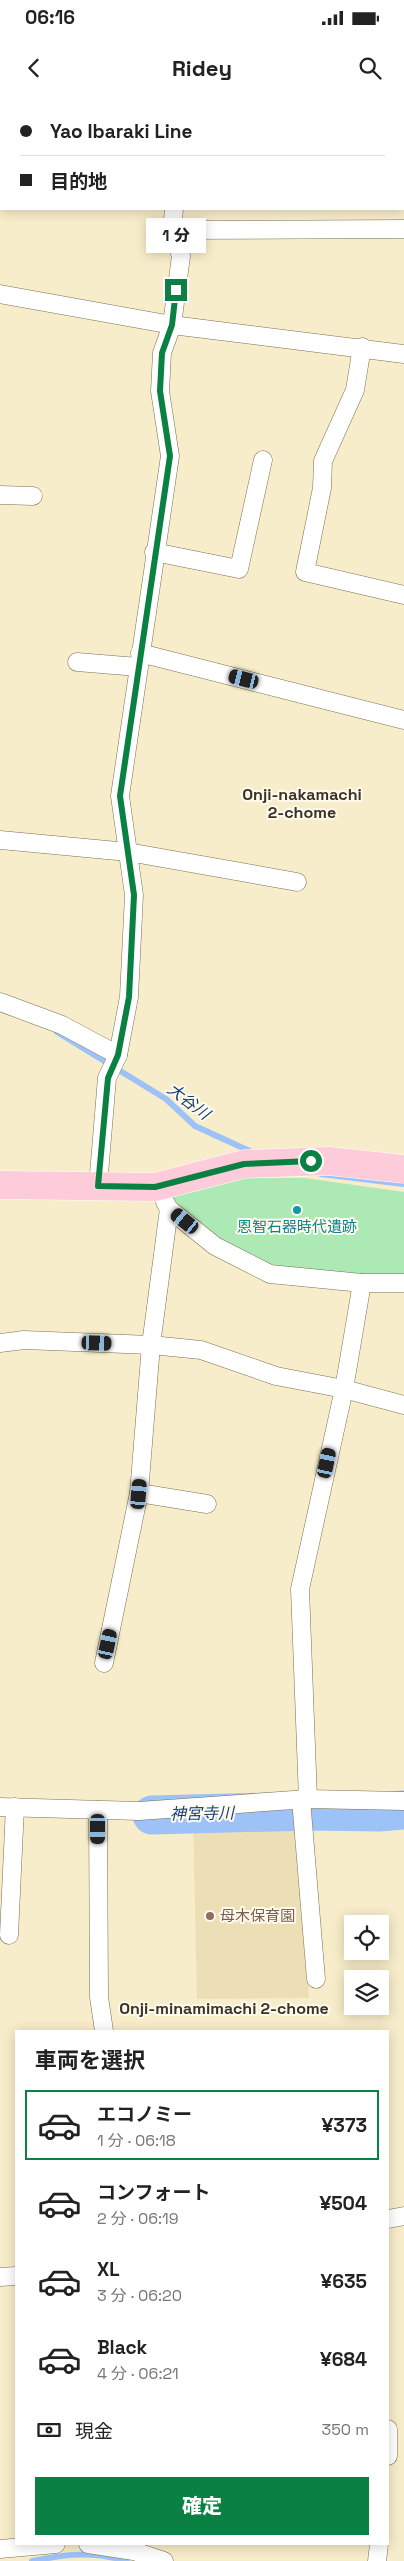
<!DOCTYPE html>
<html lang="ja">
<head>
<meta charset="utf-8">
<style>
	:root { --surface:#fff; --page:#f6f6f6; --text:#222; --muted:#767676; --line:#e0e0e0; --accent:#0b8043 }
	body { margin:0; font-family:"Space Grotesk","Noto Sans JP",sans-serif; background:var(--page); color:var(--text); height:100vh; display:flex; flex-direction:column; font-size:19px; white-space:nowrap }
	* { box-sizing:border-box; margin:0 }
	p { font-size:16px; color:var(--muted) }
	.icon { flex:none; width:28px; height:28px; fill:none; stroke:currentColor; stroke-width:2; stroke-linecap:round; stroke-linejoin:round }
	.map { position:relative; flex:1; overflow:hidden }
	.details { position:absolute; left:15px; top:1930px; width:374px; height:515px; display:flex; flex-direction:column; background:var(--surface); border-radius:0px; box-shadow:0 2px 12px #0003 }
	.details>* { flex:none }
	.top-card { position:absolute; left:0px; top:0px; width:405px; height:110px; box-shadow:0 2px 12px #0003; display:grid; align-content:center; height:110px; padding:0 20px; background:var(--surface) }
	.buttons { position:absolute; left:344px; top:1815px; display:grid; gap:10px }
	.buttons a { display:grid; place-items:center; width:45px; height:45px; border-radius:0px; background:var(--surface); box-shadow:0 2px 12px #0003; font-size:25px }
	.end { position:absolute; width:22px; height:22px; margin:-11px; border:6px solid #0b8043; background:#fff; box-shadow:0 0 0 2px #fff }
	.from { border-radius:50% }
	.bubble { position:absolute; height:35px; border-radius:0px; background:var(--surface); box-shadow:0 2px 12px #0003; font-size:16px; font-weight:800; line-height:35px; text-align:center }
	.car { position:absolute; width:15px; height:30px; margin:-15px -8px; border-radius:6px; box-shadow:0 0 4px 1px #0007; background:linear-gradient(#222 24%,#8ab4d8 0 40%,#222 0 76%,#8ab4d8 0 86%,#222 0) }
	.top-card b { display:flex; align-items:center; gap:18px; height:48px; font-size:19px }
	.top-card b+b { border-top:1px solid var(--line) }
	.top-card i { width:12px; height:12px; background:var(--text) }
	ul { padding:0; list-style:none }
	li { display:flex; align-items:center; gap:15px; height:70px; margin:0 10px 8px; padding:0 10px; border:2px solid transparent; border-radius:0px }
	li div { flex:1 }
	li b { display:block; font-size:19px }
	li em { font-style:normal; font-weight:800 }
	li.selected { border-color:var(--accent) }
	li>.icon { width:45px; height:45px; stroke-width:1.5 }
	h2 { padding:0 20px; font-size:22px; line-height:60px }
	.pay { display:flex; align-items:center; gap:12px; height:55px; padding:0 20px; font-size:19px }
	.pay p { margin-inline-start:auto }
	.cta { display:flex; gap:10px; margin-top:auto; padding:10px 20px }
	.cta a { flex:1; height:58px; border-radius:0px; background:var(--accent); color:#fff; font-size:20px; font-weight:800; line-height:58px; text-align:center }
	.status { display:flex; justify-content:space-between; align-items:center; height:35px; padding:0 25px; background:var(--surface); direction:ltr }
	.status svg { height:14px; fill:currentColor }
	header { display:flex; justify-content:space-between; align-items:center; height:65px; padding:0 20px; background:var(--surface); font-size:22px; font-weight:800 }
	.map>svg:first-child { display:block }
	.built { fill:#eddfb5 }
	.green { fill:#ace9b5 }
	.lines { fill:none; stroke-linecap:round; stroke-linejoin:round }
	.stream { stroke:#9cc2f7; stroke-width:6 }
	.river { stroke:#9cc2f7; stroke-width:39 }
	.street-casing { stroke:#7a7051; stroke-width:19 }
	.primary-casing { stroke:#fff; stroke-width:29 }
	.street { stroke:#fff; stroke-width:18 }
	.primary { stroke:#fdcbd9; stroke-width:28 }
	.route { stroke:#0b8043; stroke-width:6 }
	.culture-dot { fill:#0f9aa8; stroke:#fffaec; stroke-width:2 }
	.education-dot { fill:#8d6e63; stroke:#fffaec; stroke-width:2 }
	.labels { text-anchor:middle; stroke-width:4; stroke-linejoin:round; paint-order:stroke }
	.culture-label { font-size:15px; fill:#0d838f; stroke:#fffaec }
	.education-label { font-size:15px; fill:#785e54; stroke:#fffaec; text-anchor:start }
	.neighbourhood-label { font-size:16px; font-weight:bold; fill:#393427; stroke:#fffaec }
	.water-label { font-size:16px; font-style:italic; fill:#134079; stroke:#fffaec }
</style>
</head>
<body>
<div class="status"><b>06:16</b><svg viewBox="0 0 49 12"><path d="M0 12V9h3v3zM5 12V6h3v6zM10 12V3h3v9zM15 12V0h3v12zM26 1h20v11H26zM47 4h2v5h-2z"/></svg></div>
<header><svg class="icon" aria-label="back" viewBox="0 0 24 24"><path d="M15 5l-7 7 7 7"/></svg>Ridey<svg class="icon" aria-label="search" viewBox="0 0 24 24"><circle cx="10" cy="10" r="6"/><path d="M15 15l6 6"/></svg></header>
<div class="map">
<svg width="404" height="2461" viewBox="0 0 404 2461">
	<rect width="100%" height="100%" fill="#f8edca"/>
	<!-- built -->
	<path class="built" d="M288,1717l11,11 10,170 -112,1 -4,-178z"/>
	<!-- green -->
	<path class="green" d="M237,1078h68l99,14v84l-94,-2 -43,-11 -60,-31 -39,-35z"/>
	<g class="lines">
		<!-- stream -->
		<g class="stream">
			<path d="M57,932l109,67 29,27 59,27"/>
			<path d="M321,1074l83,10"/>
			<path d="M32,2461c36,-7 59,-10 95,0"/>
		</g>
		<!-- river -->
		<path class="river" d="M152,1715l157,-4 70,1 25,-2"/>
		<!-- street casing -->
		<g class="street-casing">
			<g id="street">
				<path d="M184,1v-1"/>
				<path d="M172,130l232,-1"/>
				<path d="M0,194l172,31 232,29"/>
				<path d="M362,247l-7,43 -32,71 -1,27 -17,84 99,23"/>
				<path d="M0,395l33,1"/>
				<path d="M154,452l85,17 24,-109"/>
				<path d="M140,553l264,67"/>
				<path d="M77,562l61,5"/>
				<path d="M0,740l128,12 169,30"/>
				<path d="M0,902l62,23 56,30"/>
				<path d="M98,1086l9,-108 11,-23 11,-58 5,-102 -14,-99 50,-340 -10,-65 2,-38 10,-28 9,-69 -9,-26 2,-21"/>
				<path d="M165,1102l4,7 46,37 55,28 92,9h42"/>
				<path d="M169,1109l-18,136 -12,148 68,11"/>
				<path d="M0,1243l24,-3 127,5 50,5 75,26 68,13 60,16"/>
				<path d="M104,1563l35,-170"/>
				<path d="M301,1699l15,180"/>
				<path d="M308,1699l-8,-210 44,-200 18,-106"/>
				<path d="M0,1707l139,4 169,-12 96,2"/>
				<path d="M98,1710l1,187 5,34"/>
				<path d="M9,1835l6,-128"/>
				<path d="M388,2119l16,-3"/>
				<path d="M0,2177l16,-1"/>
				<path d="M388,2329v27"/>
				<path d="M88,2444l46,7 30,10"/>
				<path d="M0,2449l56,-5"/>
				<path d="M377,2461l2,-17"/>
			</g>
		</g>
		<!-- primary casing -->
		<g class="primary-casing">
			<path id="primary" d="M0,1085l155,2 89,-23 84,-3 76,8"/>
		</g>
		<!-- street -->
		<use href="#street" class="street"/>
		<!-- primary -->
		<use href="#primary" class="primary"/>
	</g>
	<g class="lines">
		<!-- route -->
		<path class="route" d="M176,190l-4,35 -10,28 -2,38 10,65 -50,340 14,99 -5,102 -11,58 -10,23 -10,108 57,1 89,-23 67,-3"/>
	</g>
	<!-- markers -->
	<circle class="culture-dot" cx="297" cy="1110" r="5"/>
	<circle class="education-dot" cx="210" cy="1816" r="5"/>
	<g class="labels">
		<!-- culture labels -->
		<g class="culture-label">
			<text x="297" y="1132">恩智石器時代遺跡</text>
		</g>
		<!-- education labels -->
		<g class="education-label">
			<text x="220" y="1821">母木保育園</text>
		</g>
		<!-- neighbourhood labels -->
		<g class="neighbourhood-label">
			<text x="302" y="700">Onji-nakamachi<tspan x="302" dy="18">2-chome</tspan></text>
			<text x="224" y="1914">Onji-minamimachi 2-chome</text>
		</g>
		<!-- water labels -->
		<g class="water-label">
			<text transform="translate(189 1001) rotate(37)" y="6">大谷川</text>
			<text transform="translate(202 1713) rotate(-1)" y="6">神宮寺川</text>
		</g>
	</g>
</svg>
<div class="buttons">
<a><svg class="icon" aria-label="locate" viewBox="0 0 24 24"><circle cx="12" cy="12" r="6"/><path d="M12 2v4M12 18v4M2 12h4M18 12h4"/></svg></a>
<a><svg class="icon" aria-label="layers" viewBox="0 0 24 24"><path d="M12 4l9 5-9 5-9-5zM3 14l9 5 9-5"/></svg></a>
</div>
<i class="end from" style="left:311px;top:1061px"></i>
<i class="end" style="left:176px;top:190px"></i>
<div class="bubble" style="left:146px;top:118px;width:60px">1 分</div>
<i class="car" style="left:244px;top:579px;rotate:284deg"></i>
<i class="car" style="left:185px;top:1121px;rotate:309deg"></i>
<i class="car" style="left:97px;top:1243px;rotate:92deg"></i>
<i class="car" style="left:327px;top:1363px;rotate:12deg"></i>
<i class="car" style="left:139px;top:1394px;rotate:5deg"></i>
<i class="car" style="left:108px;top:1544px;rotate:12deg"></i>
<i class="car" style="left:98px;top:1729px;rotate:180deg"></i>
<div class="top-card">
<b><i class="from"></i>Yao Ibaraki Line</b>
<b><i></i>目的地</b>
</div>
<section class="details">
<h2>車両を選択</h2>
<ul>
<li class="selected"><svg class="icon" aria-label="car" viewBox="0 0 24 24"><path d="M5 17H2v-5l4-1 3-4h7l3 4 3 1v5h-3M9 17h6M6 11h13"/><circle cx="7" cy="17" r="2"/><circle cx="17" cy="17" r="2"/></svg><div><b>エコノミー</b><p>1 分 · 06:18</p></div><em>¥373</em></li>
<li><svg class="icon" aria-label="car" viewBox="0 0 24 24"><path d="M5 17H2v-5l4-1 3-4h7l3 4 3 1v5h-3M9 17h6M6 11h13"/><circle cx="7" cy="17" r="2"/><circle cx="17" cy="17" r="2"/></svg><div><b>コンフォート</b><p>2 分 · 06:19</p></div><em>¥504</em></li>
<li><svg class="icon" aria-label="car" viewBox="0 0 24 24"><path d="M5 17H2v-5l4-1 3-4h7l3 4 3 1v5h-3M9 17h6M6 11h13"/><circle cx="7" cy="17" r="2"/><circle cx="17" cy="17" r="2"/></svg><div><b>XL</b><p>3 分 · 06:20</p></div><em>¥635</em></li>
<li><svg class="icon" aria-label="car" viewBox="0 0 24 24"><path d="M5 17H2v-5l4-1 3-4h7l3 4 3 1v5h-3M9 17h6M6 11h13"/><circle cx="7" cy="17" r="2"/><circle cx="17" cy="17" r="2"/></svg><div><b>Black</b><p>4 分 · 06:21</p></div><em>¥684</em></li>
</ul>
<div class="pay"><svg class="icon" aria-label="cash" viewBox="0 0 24 24"><path d="M3 7h18v10H3z"/><circle cx="12" cy="12" r="2"/></svg>現金<p>350 m</p></div>
<div class="cta"><a>確定</a></div>
</section>
</div>
</body>
</html>
